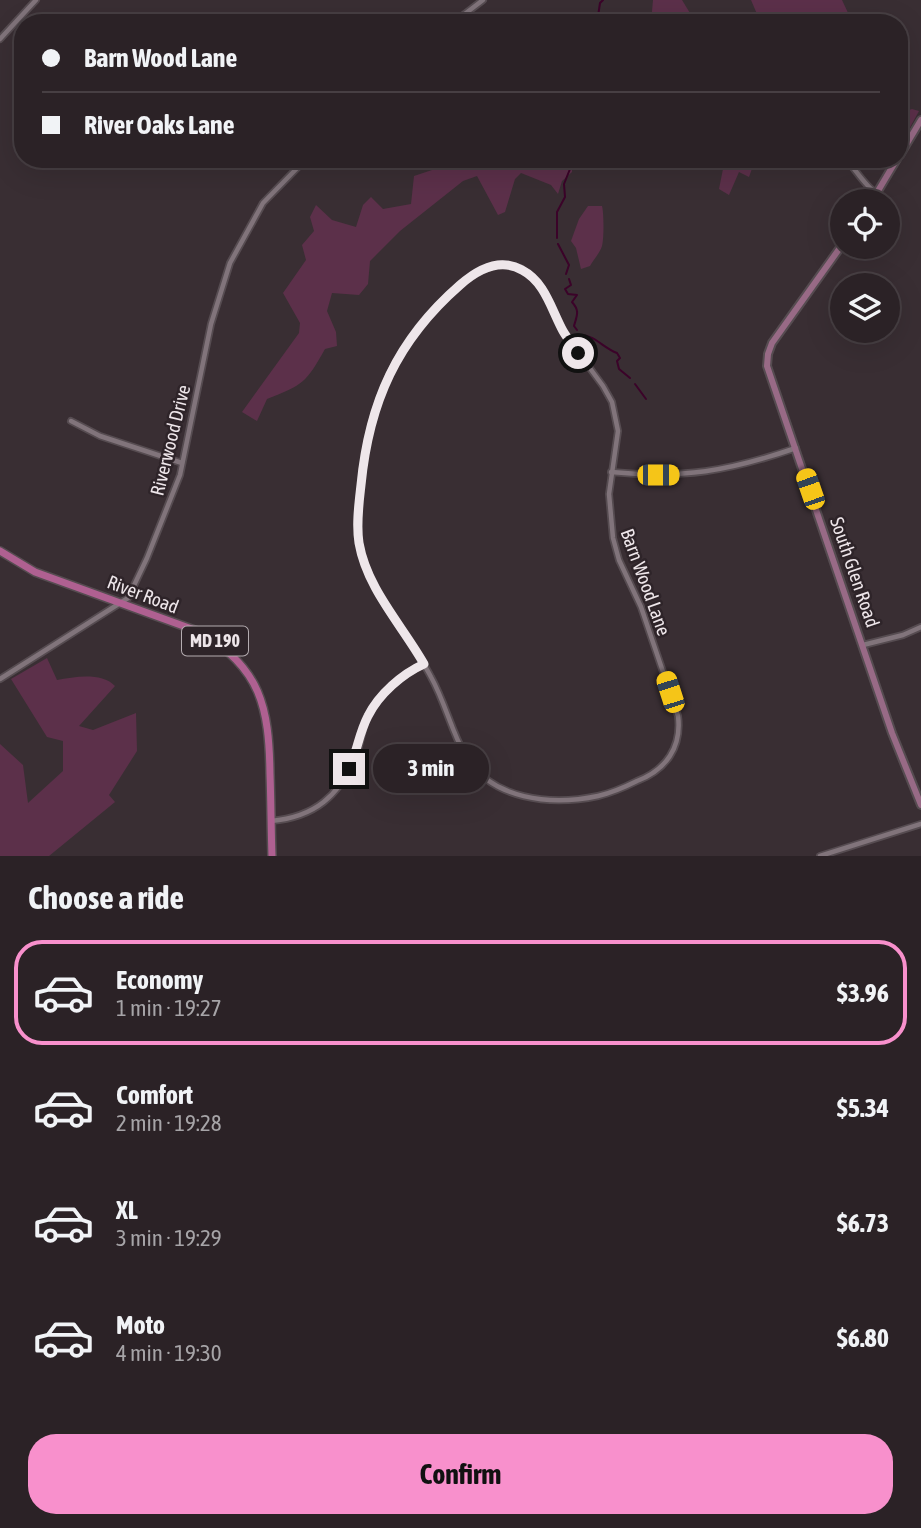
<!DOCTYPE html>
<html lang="en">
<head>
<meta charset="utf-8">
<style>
	:root { --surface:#2b2226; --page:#332a2e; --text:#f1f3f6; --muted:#a6a4a7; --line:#473f43; --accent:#f890cc }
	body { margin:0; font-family:"Asap Condensed",sans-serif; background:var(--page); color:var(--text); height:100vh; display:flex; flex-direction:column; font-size:26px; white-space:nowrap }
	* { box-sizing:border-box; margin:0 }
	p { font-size:23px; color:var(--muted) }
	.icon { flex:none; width:38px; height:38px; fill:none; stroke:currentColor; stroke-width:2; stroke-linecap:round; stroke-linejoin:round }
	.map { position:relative; height:856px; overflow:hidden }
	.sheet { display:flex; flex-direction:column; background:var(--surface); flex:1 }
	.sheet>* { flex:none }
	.hud { position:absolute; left:14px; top:14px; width:894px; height:154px; border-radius:28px; box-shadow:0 7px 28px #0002,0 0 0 2px var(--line); display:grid; align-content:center; height:154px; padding:0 28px; background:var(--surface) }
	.tools { position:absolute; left:830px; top:189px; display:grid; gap:14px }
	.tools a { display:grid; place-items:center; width:70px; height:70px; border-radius:50%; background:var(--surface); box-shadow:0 7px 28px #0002,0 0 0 2px var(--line); font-size:35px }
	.end { position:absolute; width:32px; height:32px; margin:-16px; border:9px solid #eee6ea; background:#111; box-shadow:0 0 0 4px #111 }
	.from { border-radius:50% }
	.bubble { position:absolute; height:49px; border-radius:24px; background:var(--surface); box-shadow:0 7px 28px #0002,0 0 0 2px var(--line); font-size:23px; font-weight:700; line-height:49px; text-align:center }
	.car { position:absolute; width:21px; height:42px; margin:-21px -10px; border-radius:9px; box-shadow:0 0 5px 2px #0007; background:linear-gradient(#f5c518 24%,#345 0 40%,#f5c518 0 76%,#345 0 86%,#f5c518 0) }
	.hud b { display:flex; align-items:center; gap:24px; height:66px; font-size:26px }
	.hud b+b { border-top:2px solid var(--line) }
	.hud i { width:18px; height:18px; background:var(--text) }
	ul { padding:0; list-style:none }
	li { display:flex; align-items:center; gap:21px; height:105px; margin:0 14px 10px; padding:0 14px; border:4px solid transparent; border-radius:28px }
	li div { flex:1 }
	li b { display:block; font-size:26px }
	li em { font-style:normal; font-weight:700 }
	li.selected { border-color:var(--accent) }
	li>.icon { width:63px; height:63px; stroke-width:1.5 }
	h2 { padding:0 28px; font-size:32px; line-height:84px }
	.action { display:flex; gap:14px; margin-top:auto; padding:14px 28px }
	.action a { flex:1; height:80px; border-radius:28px; background:var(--accent); color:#111; font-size:28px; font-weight:700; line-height:80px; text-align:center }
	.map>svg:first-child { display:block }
	.green { fill:#5c304a }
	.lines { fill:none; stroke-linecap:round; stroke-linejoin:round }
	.stream { stroke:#3b0329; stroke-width:2 }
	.minor-casing { stroke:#564c51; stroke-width:8 }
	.secondary-casing { stroke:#564c51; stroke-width:10 }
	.primary-casing { stroke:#564c51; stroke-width:10 }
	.minor { stroke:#81747b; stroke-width:4.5 }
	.secondary { stroke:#986a86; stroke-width:6 }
	.primary { stroke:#af6091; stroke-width:7 }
	.route { stroke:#eee6ea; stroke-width:9 }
	.labels { text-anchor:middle; stroke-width:5; stroke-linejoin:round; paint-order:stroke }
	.shield { fill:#2e2429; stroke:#b4acb0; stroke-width:2 }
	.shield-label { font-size:18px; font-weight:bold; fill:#eee6ea }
	.street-label { font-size:19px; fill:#eee6ea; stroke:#2e2429 }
</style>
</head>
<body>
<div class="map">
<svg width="921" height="856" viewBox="0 0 921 856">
	<rect width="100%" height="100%" fill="#392e33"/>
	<!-- green -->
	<g class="green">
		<path d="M653,0h29l14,23h-45z"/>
		<path d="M751,0h91l7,15 -2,8h-44l-24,-6 -19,4z"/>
		<path d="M912,109l7,2 -17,31 -2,-1v-28z"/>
		<path d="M444,159h128v13l-10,9 -4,13 -7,-9 -30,-12 -6,6 -10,33 -7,3 -21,-39 -14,5 -63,50 -30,30 -2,23 -9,11 -27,-2 -5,18 9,21 1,14 -12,3c-19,34 -22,36 -58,50l-10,22 -15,-9 57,-79 1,-10 -17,-30 23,-33 -4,-15 12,-14 -4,-14 6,-12 16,15 24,7 7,-22 8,-8 12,12 28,-5 3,-28 27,-9z"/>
		<path d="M725,159l30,1 -6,17 -10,-5 -10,23 -10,-6z"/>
		<path d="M588,206h14c2,7 2,33 0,40 -2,7 -9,14 -12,20l-9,3 -5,-21 -5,-7 8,-22z"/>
		<path d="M47,658l10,22c18,-3 44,-8 58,6l-36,40 14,4 43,-17 1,38 -28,44 6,7 -66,54h-49v-112l23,21 5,38 35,-32v-30l-16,-4 -36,-58z"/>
	</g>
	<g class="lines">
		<!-- stream -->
		<g class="stream">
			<path d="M597,23l3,-20 3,-3"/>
			<path d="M557,238v-26l8,-15 -1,-13 10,-25"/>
			<path d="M558,244l11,21 -3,9"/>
			<path d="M569,279l2,6 -6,4 3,5 9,1 -5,7c8,9 5,13 2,24l3,4"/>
			<path d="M581,335c15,1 22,13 36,18l3,5 -3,3 2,8 11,9"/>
			<path d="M635,384l11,15"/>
		</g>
		<!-- minor casing -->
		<g class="minor-casing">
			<g id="minor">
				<path d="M453,23l30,-23"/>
				<path d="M0,39l36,-39"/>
				<path d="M846,159c9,10 20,28 30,34"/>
				<path d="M501,264l19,4 16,12 14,22 14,31 39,53 9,16 6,29 -9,63 4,44 6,22 22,47 37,109c4,31 -12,54 -41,65 -12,6 -26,12 -39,15 -47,10 -107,4 -133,-41 -14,-25 -20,-53 -34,-78 -22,-42 -65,-88 -72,-135 -3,-18 0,-39 2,-58 7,-74 34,-142 90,-191 16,-14 29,-25 50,-29z"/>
				<path d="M71,421l29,15 82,27"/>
				<path d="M611,472c72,7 118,-1 185,-24"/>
				<path d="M863,645l40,-10 18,-8"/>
				<path d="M0,679l128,-81 19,-40 33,-83 31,-151 19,-61 33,-60 43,-44"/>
				<path d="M271,821c44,-4 68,-25 85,-65 5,-14 6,-29 13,-42 12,-21 33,-40 55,-50"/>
				<path d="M820,856l101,-32"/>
			</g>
		</g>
		<!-- secondary casing -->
		<g class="secondary-casing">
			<g id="secondary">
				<path d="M900,155l21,-35"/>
				<path d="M872,201l25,-42"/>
				<path d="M842,245l-70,98 -4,11 -1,12 125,367 29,72"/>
			</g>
		</g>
		<!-- primary casing -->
		<g class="primary-casing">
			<path id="primary" d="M0,551l35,21 165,60c61,36 69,75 70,142 1,27 1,55 2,82"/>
		</g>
		<!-- minor -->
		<use href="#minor" class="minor"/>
		<!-- secondary -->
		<use href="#secondary" class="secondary"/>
		<!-- primary -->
		<use href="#primary" class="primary"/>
	</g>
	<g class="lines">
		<!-- route -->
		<path class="route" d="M349,769c8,-17 10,-36 19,-53 11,-22 34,-42 56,-52 -22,-39 -57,-75 -65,-121 -3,-19 0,-40 2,-58 8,-83 36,-145 99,-200 17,-15 39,-28 62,-15 23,12 29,39 41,61 4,7 10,14 15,22"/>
	</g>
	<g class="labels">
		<!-- shield labels -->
		<rect class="shield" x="182" y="626.5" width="66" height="29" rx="5"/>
		<g class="shield-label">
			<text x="215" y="647">MD 190</text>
		</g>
		<!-- street labels -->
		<g class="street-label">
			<text transform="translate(170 440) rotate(-76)" y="7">Riverwood Drive</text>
			<text transform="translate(855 572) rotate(71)" y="7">South Glen Road</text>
			<text transform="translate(646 582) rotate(70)" y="7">Barn Wood Lane</text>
			<text transform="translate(143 594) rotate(21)" y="7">River Road</text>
		</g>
	</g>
</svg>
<div class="tools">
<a><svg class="icon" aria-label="locate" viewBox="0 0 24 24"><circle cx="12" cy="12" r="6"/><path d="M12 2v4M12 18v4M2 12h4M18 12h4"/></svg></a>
<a><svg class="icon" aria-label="layers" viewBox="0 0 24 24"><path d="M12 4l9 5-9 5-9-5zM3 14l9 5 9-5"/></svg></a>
</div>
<i class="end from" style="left:578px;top:353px"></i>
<i class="end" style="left:349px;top:769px"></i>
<div class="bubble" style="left:373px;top:744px;width:116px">3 min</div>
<i class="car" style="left:658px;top:475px;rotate:90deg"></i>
<i class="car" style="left:810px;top:489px;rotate:341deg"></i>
<i class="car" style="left:670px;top:692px;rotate:342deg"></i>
<div class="hud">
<b><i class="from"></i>Barn Wood Lane</b>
<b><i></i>River Oaks Lane</b>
</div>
</div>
<section class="sheet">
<h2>Choose a ride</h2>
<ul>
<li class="selected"><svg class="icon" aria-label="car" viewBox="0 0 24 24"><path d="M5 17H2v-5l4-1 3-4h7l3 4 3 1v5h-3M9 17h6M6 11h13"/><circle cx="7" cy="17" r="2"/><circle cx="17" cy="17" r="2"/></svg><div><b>Economy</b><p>1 min · 19:27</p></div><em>$3.96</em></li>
<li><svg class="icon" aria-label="car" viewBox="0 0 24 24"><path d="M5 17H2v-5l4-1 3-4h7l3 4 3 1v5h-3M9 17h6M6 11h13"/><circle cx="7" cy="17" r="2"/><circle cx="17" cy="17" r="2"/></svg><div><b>Comfort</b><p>2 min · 19:28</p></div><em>$5.34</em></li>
<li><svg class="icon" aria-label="car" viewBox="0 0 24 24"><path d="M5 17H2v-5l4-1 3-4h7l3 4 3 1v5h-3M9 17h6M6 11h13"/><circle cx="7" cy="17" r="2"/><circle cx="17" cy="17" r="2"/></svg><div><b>XL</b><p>3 min · 19:29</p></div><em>$6.73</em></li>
<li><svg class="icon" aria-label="car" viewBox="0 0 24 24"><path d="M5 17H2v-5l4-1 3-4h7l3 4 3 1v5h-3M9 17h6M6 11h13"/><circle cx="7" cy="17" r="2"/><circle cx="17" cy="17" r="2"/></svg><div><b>Moto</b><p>4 min · 19:30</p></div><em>$6.80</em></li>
</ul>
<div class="action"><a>Confirm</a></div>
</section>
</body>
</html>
